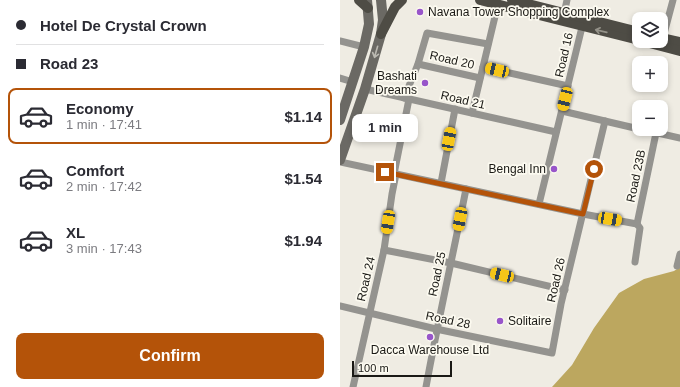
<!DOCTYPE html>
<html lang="en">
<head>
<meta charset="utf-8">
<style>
	:root { --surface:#fff; --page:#f2f2f3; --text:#2b2b33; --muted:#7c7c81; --line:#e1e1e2; --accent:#b45309 }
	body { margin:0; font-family:Arial,sans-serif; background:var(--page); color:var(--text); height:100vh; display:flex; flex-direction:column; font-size:15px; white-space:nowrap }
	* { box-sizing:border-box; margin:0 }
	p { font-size:13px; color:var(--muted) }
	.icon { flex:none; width:22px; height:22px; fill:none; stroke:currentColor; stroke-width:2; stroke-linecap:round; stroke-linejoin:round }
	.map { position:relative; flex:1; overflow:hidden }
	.drawer { display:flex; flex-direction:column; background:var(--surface); width:340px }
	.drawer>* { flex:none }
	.guide { display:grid; align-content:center; height:88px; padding:0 16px; background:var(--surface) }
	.tools { position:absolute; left:292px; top:12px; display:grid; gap:8px }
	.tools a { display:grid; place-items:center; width:36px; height:36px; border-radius:8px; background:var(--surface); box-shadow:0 2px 6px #0003; font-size:20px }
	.scale { position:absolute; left:12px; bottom:10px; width:100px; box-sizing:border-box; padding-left:4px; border:2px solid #1a1915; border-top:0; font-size:11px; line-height:14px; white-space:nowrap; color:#1a1915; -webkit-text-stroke:3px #fcfaf0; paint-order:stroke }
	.end { position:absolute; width:18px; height:18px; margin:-9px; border:5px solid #b45309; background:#fff; box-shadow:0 0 0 2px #fff }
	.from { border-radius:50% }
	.bubble { position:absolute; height:28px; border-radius:8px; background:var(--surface); box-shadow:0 2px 6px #0003; font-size:13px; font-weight:700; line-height:28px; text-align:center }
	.car { position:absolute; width:12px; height:24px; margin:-12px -6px; border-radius:5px; box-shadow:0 0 3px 1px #0007; background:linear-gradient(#f5c518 24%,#345 0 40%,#f5c518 0 76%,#345 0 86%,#f5c518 0) }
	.guide b { display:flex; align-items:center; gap:14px; height:38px; font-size:15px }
	.guide b+b { border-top:1px solid var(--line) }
	.guide i { width:10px; height:10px; background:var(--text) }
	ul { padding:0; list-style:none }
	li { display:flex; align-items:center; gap:12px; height:56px; margin:0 8px 6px; padding:0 8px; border:2px solid transparent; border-radius:8px }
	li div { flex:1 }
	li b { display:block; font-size:15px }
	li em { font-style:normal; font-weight:700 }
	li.current { border-color:var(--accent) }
	li>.icon { width:36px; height:36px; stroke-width:1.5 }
	.action { display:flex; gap:8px; margin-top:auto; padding:8px 16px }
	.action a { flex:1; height:46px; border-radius:8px; background:var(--accent); color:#fff; font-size:16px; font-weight:700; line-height:46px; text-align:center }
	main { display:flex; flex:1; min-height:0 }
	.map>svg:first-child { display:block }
	.water { fill:#bca75f }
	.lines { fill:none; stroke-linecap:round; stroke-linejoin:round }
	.minor { stroke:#94938f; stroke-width:7 }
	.secondary { stroke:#6b6964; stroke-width:10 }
	.primary { stroke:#4e4c45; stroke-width:10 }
	.oneway { stroke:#949289 }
	.oneway2 { stroke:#bbb9b1 }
	.route { stroke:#b45309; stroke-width:5 }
	.poi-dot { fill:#9855ca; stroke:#fcfaf0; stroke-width:1.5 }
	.labels { text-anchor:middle; stroke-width:3.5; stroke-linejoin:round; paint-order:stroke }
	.poi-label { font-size:12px; fill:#1a1915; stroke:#fcfaf0; text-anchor:start }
	.street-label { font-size:12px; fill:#1a1915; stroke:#fcfaf0 }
</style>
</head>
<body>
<main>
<section class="drawer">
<div class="guide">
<b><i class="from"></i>Hotel De Crystal Crown</b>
<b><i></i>Road 23</b>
</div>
<ul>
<li class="current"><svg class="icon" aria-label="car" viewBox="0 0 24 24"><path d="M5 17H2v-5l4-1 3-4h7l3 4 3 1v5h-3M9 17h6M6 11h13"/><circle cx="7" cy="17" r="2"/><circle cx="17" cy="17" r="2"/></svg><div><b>Economy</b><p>1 min · 17:41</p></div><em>$1.14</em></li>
<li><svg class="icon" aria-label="car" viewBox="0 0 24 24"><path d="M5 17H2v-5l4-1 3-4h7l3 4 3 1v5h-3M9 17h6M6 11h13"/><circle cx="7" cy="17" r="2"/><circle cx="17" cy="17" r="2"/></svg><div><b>Comfort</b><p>2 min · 17:42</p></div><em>$1.54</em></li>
<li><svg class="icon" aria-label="car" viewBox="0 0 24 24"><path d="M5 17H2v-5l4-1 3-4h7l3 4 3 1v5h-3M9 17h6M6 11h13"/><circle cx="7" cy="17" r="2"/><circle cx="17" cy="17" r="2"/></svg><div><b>XL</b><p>3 min · 17:43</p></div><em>$1.94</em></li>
</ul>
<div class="action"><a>Confirm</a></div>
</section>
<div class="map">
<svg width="340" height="387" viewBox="0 0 340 387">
	<rect width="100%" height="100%" fill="#efece3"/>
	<!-- water -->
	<path class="water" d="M340,267v120h-128l20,-22 22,-37 25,-35 25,-14 30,-8z"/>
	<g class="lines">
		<!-- minor -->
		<g class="minor">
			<path d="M224,14l3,-14"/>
			<path d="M0,41l24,6"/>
			<path d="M322,41l11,-41"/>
			<path d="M78,64l62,14"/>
			<path d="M143,67l85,19"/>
			<path d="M0,78l13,4"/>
			<path d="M25,89l191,43"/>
			<path d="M64,98l14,-34 9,-31 61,11"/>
			<path d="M222,111l77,18"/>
			<path d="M132,113l26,-109"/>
			<path d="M300,129l40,9"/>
			<path d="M0,162l243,52 54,10"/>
			<path d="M54,174l15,-75"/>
			<path d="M101,183l14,-74"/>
			<path d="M199,204l43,-177"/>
			<path d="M297,224l19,-91"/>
			<path d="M44,250l67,13 114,27"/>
			<path d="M295,262l5,-34 -3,-4"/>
			<path d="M337,266l3,-12"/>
			<path d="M0,306l96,23 116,24 9,-49 44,-183"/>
			<path d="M13,387l31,-137 8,-56 4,-20"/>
			<path d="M86,387c12,-66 27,-132 40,-198"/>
		</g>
		<!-- secondary -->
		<g class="secondary">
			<path d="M0,120l24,-73 5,-23 -2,-24"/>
			<path d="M0,160l25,-71 16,-55 2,-14 -2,-20"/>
		</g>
		<!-- primary -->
		<g class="primary">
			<path d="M19,0l9,8"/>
			<path d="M140,0l159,40"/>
			<path d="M172,0l127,32"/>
			<path d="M41,34l14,-27 7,-7"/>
			<path d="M321,38l19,4"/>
			<path d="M302,41l38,10"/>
		</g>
	</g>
	<!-- one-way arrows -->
	<defs><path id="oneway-shaft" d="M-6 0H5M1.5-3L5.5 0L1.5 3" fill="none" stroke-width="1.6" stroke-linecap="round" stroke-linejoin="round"/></defs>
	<use class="oneway" href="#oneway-shaft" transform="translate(261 31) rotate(-167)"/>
	<use class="oneway2" href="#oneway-shaft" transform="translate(36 52) rotate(106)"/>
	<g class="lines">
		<!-- route -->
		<path class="route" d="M45,172l198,42 11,-45"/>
	</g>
	<!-- markers -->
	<g class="poi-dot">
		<circle cx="80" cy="12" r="4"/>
		<circle cx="85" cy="83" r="4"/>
		<circle cx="214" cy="169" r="4"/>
		<circle cx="160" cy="321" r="4"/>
		<circle cx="90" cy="337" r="4"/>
	</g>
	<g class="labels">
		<!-- poi labels -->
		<g class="poi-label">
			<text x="88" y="16">Navana Tower Shopping Complex</text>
			<text x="77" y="80" text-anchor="end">Bashati<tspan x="77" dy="14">Dreams</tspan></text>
			<text x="206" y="173" text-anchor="end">Bengal Inn</text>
			<text x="168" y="325">Solitaire</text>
			<text x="90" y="354" text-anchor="middle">Dacca Warehouse Ltd</text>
		</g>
		<!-- street labels -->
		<g class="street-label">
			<text transform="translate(224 55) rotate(-77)" y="4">Road 16</text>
			<text transform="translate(112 60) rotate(13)" y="4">Road 20</text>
			<text transform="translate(123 100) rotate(13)" y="4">Road 21</text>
			<text transform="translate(296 176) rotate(-78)" y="4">Road 23B</text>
			<text transform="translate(97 274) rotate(-78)" y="4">Road 25</text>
			<text transform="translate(26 279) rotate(-77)" y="4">Road 24</text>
			<text transform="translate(216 280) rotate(-77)" y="4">Road 26</text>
			<text transform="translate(108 320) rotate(12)" y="4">Road 28</text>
		</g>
	</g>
</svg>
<div class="tools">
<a><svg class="icon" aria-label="layers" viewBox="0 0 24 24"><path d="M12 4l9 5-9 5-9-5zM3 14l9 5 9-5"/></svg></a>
<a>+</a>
<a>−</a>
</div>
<div class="scale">100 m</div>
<i class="end from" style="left:254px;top:169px"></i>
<i class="end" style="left:45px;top:172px"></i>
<div class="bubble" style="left:12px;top:114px;width:66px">1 min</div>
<i class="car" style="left:157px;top:70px;rotate:283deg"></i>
<i class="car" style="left:225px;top:99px;rotate:194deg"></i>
<i class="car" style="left:109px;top:139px;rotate:11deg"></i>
<i class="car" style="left:120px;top:219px;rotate:191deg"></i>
<i class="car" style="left:270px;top:219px;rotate:100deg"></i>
<i class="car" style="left:48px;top:222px;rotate:189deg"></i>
<i class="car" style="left:162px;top:275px;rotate:283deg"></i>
</div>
</main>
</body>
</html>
